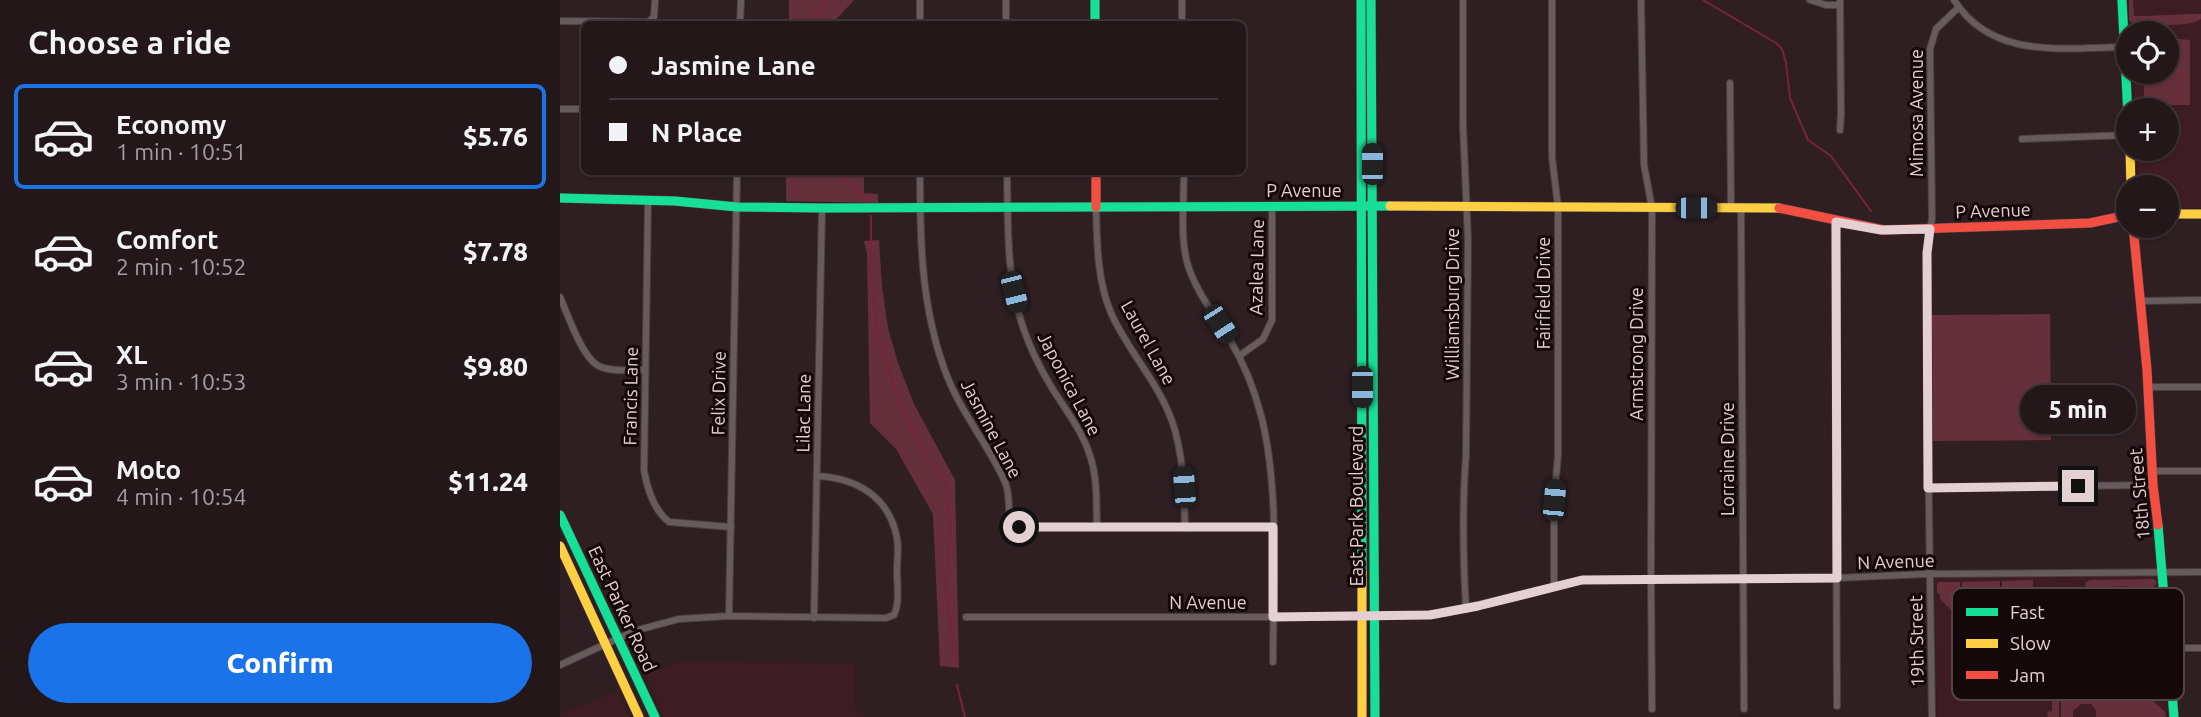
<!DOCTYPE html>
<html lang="en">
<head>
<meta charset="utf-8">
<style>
	:root { --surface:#23171a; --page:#2b2023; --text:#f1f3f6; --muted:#a39fa2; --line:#403639; --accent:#1a73e8 }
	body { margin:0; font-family:Ubuntu,sans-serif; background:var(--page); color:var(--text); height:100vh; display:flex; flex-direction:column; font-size:26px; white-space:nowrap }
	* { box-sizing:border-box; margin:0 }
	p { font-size:23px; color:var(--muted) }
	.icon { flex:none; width:38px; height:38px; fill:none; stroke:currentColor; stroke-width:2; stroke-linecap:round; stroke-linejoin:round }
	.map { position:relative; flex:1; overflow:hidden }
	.sheet { display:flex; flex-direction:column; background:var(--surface); width:560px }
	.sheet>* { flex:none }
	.guide { position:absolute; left:21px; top:21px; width:665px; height:154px; border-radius:10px; box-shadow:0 2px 5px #0004,0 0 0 2px var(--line); display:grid; align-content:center; height:154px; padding:0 28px; background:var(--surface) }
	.fabs { position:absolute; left:1556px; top:21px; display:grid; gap:14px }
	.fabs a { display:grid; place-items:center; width:63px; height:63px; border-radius:50%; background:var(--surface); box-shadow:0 2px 5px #0004,0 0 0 2px var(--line); font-size:35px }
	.end { position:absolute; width:32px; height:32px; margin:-16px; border:9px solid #e4cfd2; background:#111; box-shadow:0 0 0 4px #111 }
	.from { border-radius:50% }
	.bubble { position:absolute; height:49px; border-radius:24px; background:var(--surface); box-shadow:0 2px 5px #0004,0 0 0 2px var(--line); font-size:23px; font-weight:800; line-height:49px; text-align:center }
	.car { position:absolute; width:21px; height:42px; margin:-21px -10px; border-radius:9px; box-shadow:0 0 5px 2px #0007; background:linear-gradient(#222 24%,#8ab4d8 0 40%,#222 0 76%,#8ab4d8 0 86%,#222 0) }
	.guide b { display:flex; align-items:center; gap:24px; height:66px; font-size:26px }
	.guide b+b { border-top:2px solid var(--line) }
	.guide i { width:18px; height:18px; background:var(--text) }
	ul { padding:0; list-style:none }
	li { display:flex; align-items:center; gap:21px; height:105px; margin:0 14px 10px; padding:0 14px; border:4px solid transparent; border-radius:10px }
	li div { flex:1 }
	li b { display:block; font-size:26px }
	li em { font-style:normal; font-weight:800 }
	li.active { border-color:var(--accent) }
	li>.icon { width:63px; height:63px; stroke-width:1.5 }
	h2 { padding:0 28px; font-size:32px; line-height:84px }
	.primary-button { display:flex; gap:14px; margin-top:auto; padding:14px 28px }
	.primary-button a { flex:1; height:80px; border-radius:42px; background:var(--accent); color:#fff; font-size:28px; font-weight:800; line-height:80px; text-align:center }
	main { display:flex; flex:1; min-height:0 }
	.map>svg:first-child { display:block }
	.built { fill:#3e1c23 }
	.green { fill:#65303b }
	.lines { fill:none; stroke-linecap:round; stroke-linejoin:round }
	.stream { stroke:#79233a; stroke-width:2 }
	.street-casing { stroke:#4b3d3f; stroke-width:8 }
	.fast-casing { stroke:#4b3d3f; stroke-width:10 }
	.slow-casing { stroke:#4b3d3f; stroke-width:10 }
	.jam-casing { stroke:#4b3d3f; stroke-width:10 }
	.street { stroke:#685b5e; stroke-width:6 }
	.fast { stroke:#16e098; stroke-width:9 }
	.slow { stroke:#ffcf43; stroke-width:9 }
	.jam { stroke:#f24e42; stroke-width:9 }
	.route { stroke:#e4cfd2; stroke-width:9 }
	.labels { text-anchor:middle; stroke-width:6; stroke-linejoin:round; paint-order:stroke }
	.street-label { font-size:18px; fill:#e4cfd2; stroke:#15080a }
	.key { fill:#15080a; stroke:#534446; stroke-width:2 }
	.key-label { font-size:19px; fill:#e4cfd2 }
</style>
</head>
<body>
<main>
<section class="sheet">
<h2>Choose a ride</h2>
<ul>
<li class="active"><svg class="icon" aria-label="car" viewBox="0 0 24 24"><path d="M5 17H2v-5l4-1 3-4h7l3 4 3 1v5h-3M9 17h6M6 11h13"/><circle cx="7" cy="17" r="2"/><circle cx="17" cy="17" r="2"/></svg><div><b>Economy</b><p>1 min · 10:51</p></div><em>$5.76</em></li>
<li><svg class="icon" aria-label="car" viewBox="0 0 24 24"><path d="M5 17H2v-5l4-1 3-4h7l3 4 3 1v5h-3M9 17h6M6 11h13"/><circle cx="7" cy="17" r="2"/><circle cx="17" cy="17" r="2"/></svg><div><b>Comfort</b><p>2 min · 10:52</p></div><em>$7.78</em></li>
<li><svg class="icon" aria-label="car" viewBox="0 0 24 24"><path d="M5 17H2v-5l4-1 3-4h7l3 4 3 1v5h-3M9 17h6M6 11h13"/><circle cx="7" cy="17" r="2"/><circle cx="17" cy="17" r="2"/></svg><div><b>XL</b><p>3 min · 10:53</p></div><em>$9.80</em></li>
<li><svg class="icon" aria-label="car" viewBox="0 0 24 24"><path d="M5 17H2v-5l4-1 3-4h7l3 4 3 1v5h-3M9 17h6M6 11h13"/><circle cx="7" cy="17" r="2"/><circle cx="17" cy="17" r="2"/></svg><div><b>Moto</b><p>4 min · 10:54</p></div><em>$11.24</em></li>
</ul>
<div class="primary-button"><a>Confirm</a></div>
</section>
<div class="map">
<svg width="1641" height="717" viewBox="0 0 1641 717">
	<rect width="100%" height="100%" fill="#2f1f22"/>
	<!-- built -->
	<g class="built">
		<path d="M1571,0h70v208h-34l-1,-21h-27l-2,-38h29v-39h-31l-1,-38h32v-39h-34z"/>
		<path d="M1594,575l5,5 8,137h-230l-2,-140z"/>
		<path d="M123,661l171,3 1,42 11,11h-202l-20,-44z"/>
		<path d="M58,691l11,26h-69v-3z"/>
	</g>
	<!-- green -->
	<g class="green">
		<path d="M229,0h65l-22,24h-43z"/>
		<path d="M1569,0h4l1,16c24,0 44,-2 67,-2v5c-11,9 -51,5 -68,5l-4,-4z"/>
		<path d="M1607,38l23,2v65h-46v-33h22z"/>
		<path d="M226,172h78v21l14,1v9l-92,-2z"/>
		<path d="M319,240l3,46 6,42 10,35 16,41 41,76 4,188 -19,-2 -7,-152 -37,-65 -26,-26 -3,-169 -3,-13z"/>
		<path d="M1490,314l1,126 -118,1 -1,-126z"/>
		<path d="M1594,579l3,3 -17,23 -11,-7 -2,-12 -39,2 -2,10 -1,-15 5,-3z"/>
		<path d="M1473,580v20l-31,1v-20z"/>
		<path d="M1440,581v19h-3v-3l-35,1v-16z"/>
		<path d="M1379,582h21l1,35 -2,1 -19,-19v-4l-3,-3v-9z"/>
		<path d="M1533,613v11l2,5 28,-1 5,-4 1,47 9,16 27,25 1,5h-70v-7l-5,-6h-10l-8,7v6h-12v-29h28v-26h-40v-7h6v-2h-6v-7h33l1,-9 8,-1v-22z"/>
		<path d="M1499,666v51h-11l-1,-5 5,-1v-17h-5v-9l-6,-1v-6l4,-11z"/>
	</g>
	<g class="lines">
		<!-- stream -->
		<g class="stream">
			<path d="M1143,0l73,43 6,6 4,14 4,35 18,42 23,16 40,55"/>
			<path d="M252,24l1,-6 12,-18"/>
			<path d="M276,172l28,25"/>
			<path d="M311,216v58l5,52 14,49 15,41 18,36 22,31 6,45 -6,55 11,81"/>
			<path d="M397,685l8,32"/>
		</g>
		<!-- street casing -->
		<g class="street-casing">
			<g id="street">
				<path d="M360,0v24"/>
				<path d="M622,0v24"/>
				<path d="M903,0v125l5,115 -2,216c-4,50 -3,102 0,153"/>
				<path d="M992,0v157l6,50v248l-4,45v86"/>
				<path d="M1081,0l3,165 8,43 -1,371 1,130"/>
				<path d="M1250,0l16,5h13"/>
				<path d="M1280,0l1,113 -1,17"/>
				<path d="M1394,0c38,60 110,48 170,47"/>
				<path d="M0,21l88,1 6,-5 1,-17"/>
				<path d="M180,24l1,-24"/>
				<path d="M446,24v-24"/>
				<path d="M1170,83l1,125"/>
				<path d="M0,109h24"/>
				<path d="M1462,139l106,-4"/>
				<path d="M360,172c0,67 1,132 24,196 15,43 43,74 61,114 6,13 2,28 6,42l8,3h254"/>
				<path d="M447,172c1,53 -1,107 17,158 7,20 17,40 28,58 13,21 29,41 37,65 9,23 7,50 8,74"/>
				<path d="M624,172c0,27 -4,63 3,90 8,29 28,53 43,78 15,25 25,51 32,79 18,75 11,166 11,243"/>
				<path d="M88,200l-4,270c3,18 10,40 25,52l62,5"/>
				<path d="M536,207c1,35 1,73 15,106 17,38 47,69 61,108 12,35 12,70 13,107"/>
				<path d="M1181,208l3,501"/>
				<path d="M1275,222l2,484"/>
				<path d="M0,297c8,18 23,64 41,70 13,5 30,3 44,3"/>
				<path d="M1580,301l61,-1"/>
				<path d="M679,356l24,-17 9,-19v-113"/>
				<path d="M1588,387h53"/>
				<path d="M1592,471h49"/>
				<path d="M1369,488l224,-3"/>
				<path d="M169,616l8,-444"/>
				<path d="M406,617h407l72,-4 137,-33 255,-2 88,-4 276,-2"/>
				<path d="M254,618l8,-410"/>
				<path d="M1609,648h32"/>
				<path d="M0,665l74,-34 45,-12 50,-3 157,2 8,-3c6,-12 3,-30 3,-44 0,-11 2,-22 0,-33 -8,-42 -41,-60 -80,-62"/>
				<path d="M1372,717l-4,-275 -1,-189 5,-35 -2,-169 6,-20 23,-22"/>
			</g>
		</g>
		<!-- fast casing -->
		<g class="fast-casing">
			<g id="fast">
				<path d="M535,0v24"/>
				<path d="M801,0l1,572"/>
				<path d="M811,0l4,717"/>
				<path d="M1562,0l6,116"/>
				<path d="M0,198l115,3 62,6 85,1 568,-2"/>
				<path d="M0,515l95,202"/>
				<path d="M1598,525l16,192"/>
			</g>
		</g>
		<!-- slow casing -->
		<g class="slow-casing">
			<g id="slow">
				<path d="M1570,149l1,38"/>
				<path d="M830,206l389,2"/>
				<path d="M1606,214h35"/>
				<path d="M0,546l79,171"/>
				<path d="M802,572v145"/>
			</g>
		</g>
		<!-- jam casing -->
		<g class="jam-casing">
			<g id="jam">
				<path d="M536,172v35"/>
				<path d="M1219,208l105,22 206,-7 38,-8"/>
				<path d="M1573,226l14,144 6,115 5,40"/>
			</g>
		</g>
		<!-- street -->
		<use href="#street" class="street"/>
		<!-- fast -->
		<use href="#fast" class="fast"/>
		<!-- slow -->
		<use href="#slow" class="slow"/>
		<!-- jam -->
		<use href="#jam" class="jam"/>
	</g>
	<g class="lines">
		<!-- route -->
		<path class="route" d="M459,527h254v90l157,-2 48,-9 104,-26 255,-2 -1,-356 45,8 49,-1 -3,24 1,235 150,-2"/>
	</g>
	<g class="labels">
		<!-- street labels -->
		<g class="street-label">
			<text transform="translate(1357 113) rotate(-90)" y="6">Mimosa Avenue</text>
			<text x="744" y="197">P Avenue</text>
			<text transform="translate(1433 211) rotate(-2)" y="6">P Avenue</text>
			<text transform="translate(697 267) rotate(-89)" y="6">Azalea Lane</text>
			<text transform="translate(984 293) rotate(-90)" y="6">Fairfield Drive</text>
			<text transform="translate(893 304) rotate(-90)" y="6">Williamsburg Drive</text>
			<text transform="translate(588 343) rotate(61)" y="6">Laurel Lane</text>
			<text transform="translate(1077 354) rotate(-90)" y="6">Armstrong Drive</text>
			<text transform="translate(509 384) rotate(62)" y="6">Japonica Lane</text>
			<text transform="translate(159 393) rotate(-89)" y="6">Felix Drive</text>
			<text transform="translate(71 396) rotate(-89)" y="6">Francis Lane</text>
			<text transform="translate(244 413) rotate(-89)" y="6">Lilac Lane</text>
			<text transform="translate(431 429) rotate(62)" y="6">Jasmine Lane</text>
			<text transform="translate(1168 459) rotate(-90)" y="6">Lorraine Drive</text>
			<text transform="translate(1580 494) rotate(-95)" y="6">18th Street</text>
			<text transform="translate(797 506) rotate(-90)" y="6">East Park Boulevard</text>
			<text transform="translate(1336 562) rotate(-2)" y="6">N Avenue</text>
			<text x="648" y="609">N Avenue</text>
			<text transform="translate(62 609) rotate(65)" y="6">East Parker Road</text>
			<text transform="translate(1357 641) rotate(-91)" y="6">19th Street</text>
		</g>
	</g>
	<!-- legend -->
	<rect x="1392" y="588" width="232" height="112" rx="10" class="key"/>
	<rect x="1406" y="608" width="32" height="8" fill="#16e098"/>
	<rect x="1406" y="639" width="32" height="9" fill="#ffcf43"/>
	<rect x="1406" y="671" width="32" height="8" fill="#f24e42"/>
	<g class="key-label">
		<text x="1450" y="619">Fast</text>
		<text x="1450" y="650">Slow</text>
		<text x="1450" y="682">Jam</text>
	</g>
</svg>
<div class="fabs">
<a><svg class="icon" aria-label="locate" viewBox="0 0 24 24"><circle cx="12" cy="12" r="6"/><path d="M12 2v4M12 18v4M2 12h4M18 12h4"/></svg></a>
<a>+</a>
<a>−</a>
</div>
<i class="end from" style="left:459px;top:527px"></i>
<i class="end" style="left:1518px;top:486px"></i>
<div class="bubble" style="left:1460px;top:385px;width:116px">5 min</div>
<i class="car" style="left:812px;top:164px;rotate:0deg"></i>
<i class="car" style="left:1136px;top:208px;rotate:90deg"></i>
<i class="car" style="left:454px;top:292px;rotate:166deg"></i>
<i class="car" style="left:660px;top:324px;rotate:147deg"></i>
<i class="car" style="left:802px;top:387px;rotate:180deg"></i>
<i class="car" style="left:624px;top:487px;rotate:356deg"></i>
<i class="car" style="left:994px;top:500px;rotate:5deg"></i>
<div class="guide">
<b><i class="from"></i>Jasmine Lane</b>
<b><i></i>N Place</b>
</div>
</div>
</main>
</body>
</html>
